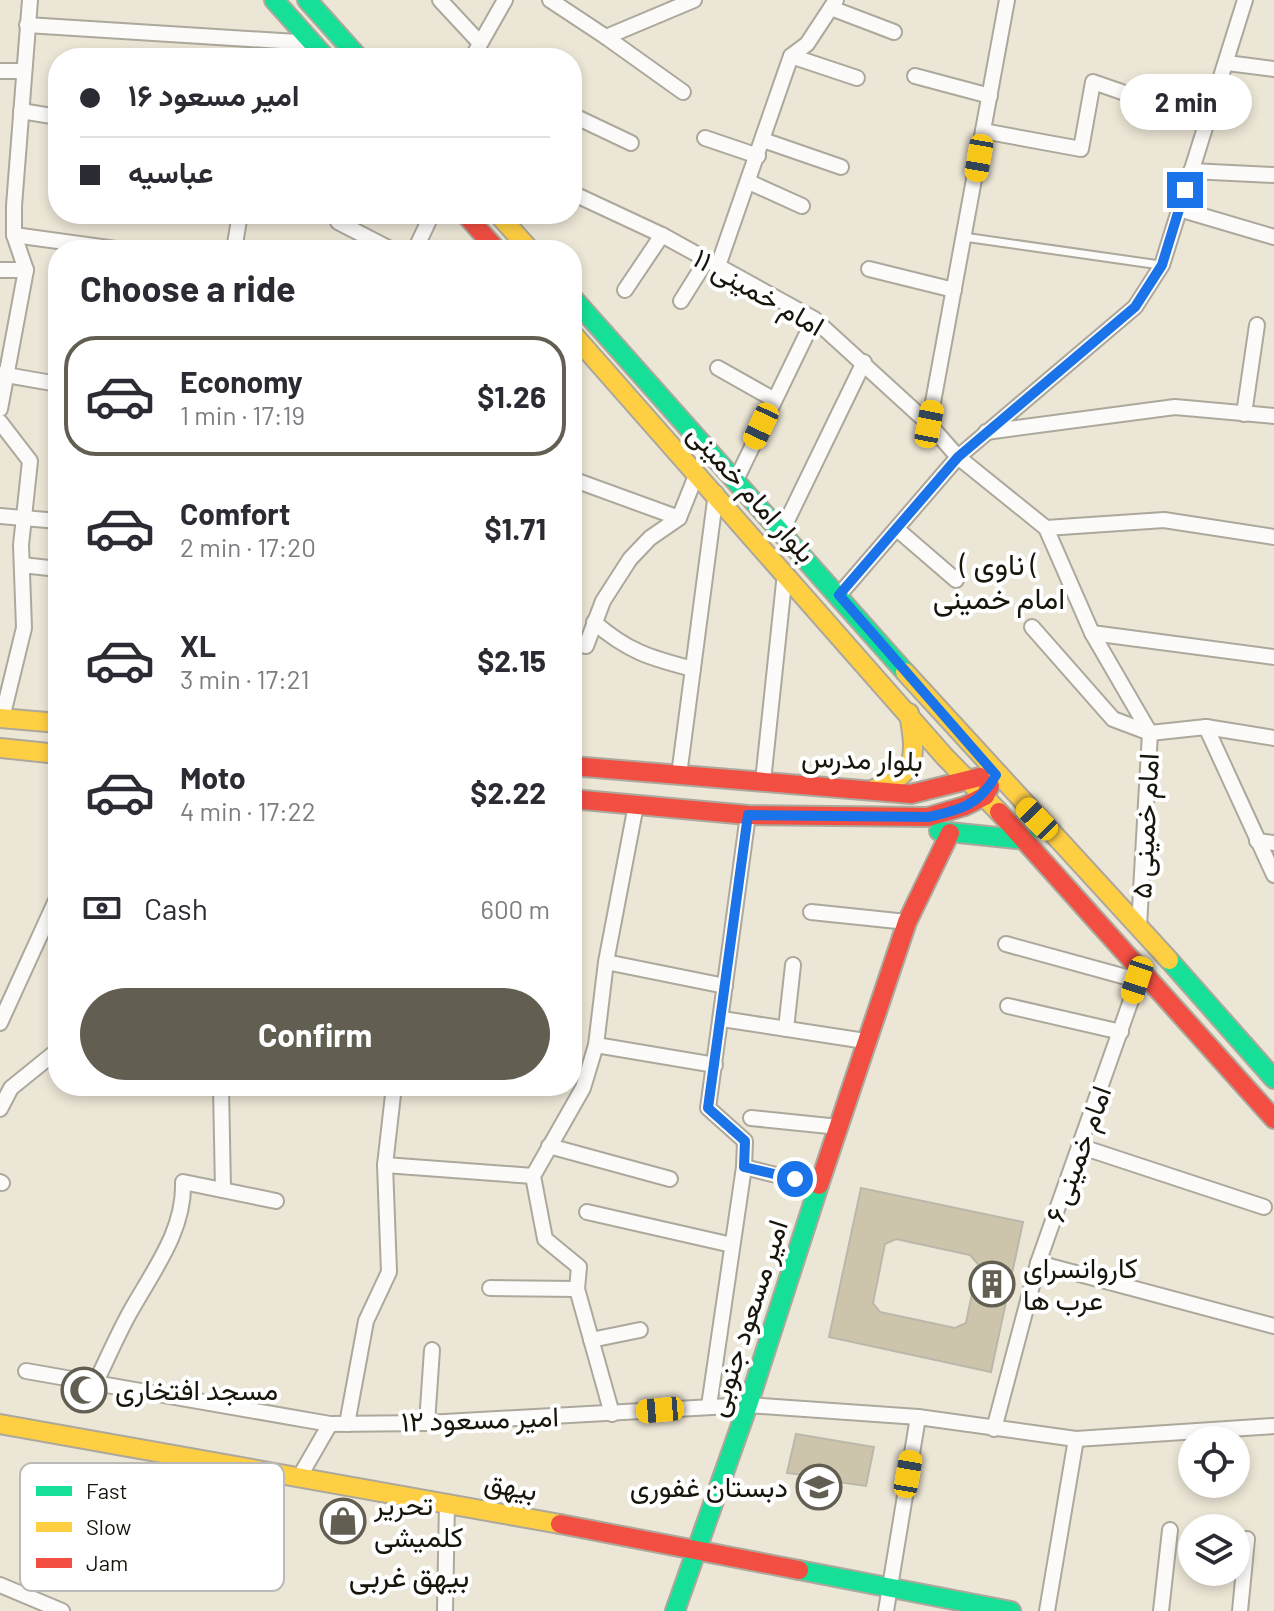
<!DOCTYPE html>
<html lang="en">
<head>
<meta charset="utf-8">
<style>
	:root { --surface:#fff; --page:#f2f2f3; --text:#2b2b33; --muted:#7c7c81; --line:#e1e1e2; --accent:#625e51 }
	body { margin:0; font-family:Barlow,Vazirmatn,sans-serif; background:var(--page); color:var(--text); height:100vh; display:flex; flex-direction:column; font-size:30px; white-space:nowrap }
	* { box-sizing:border-box; margin:0 }
	p { font-size:26px; color:var(--muted) }
	.icon { flex:none; width:44px; height:44px; fill:none; stroke:currentColor; stroke-width:2; stroke-linecap:round; stroke-linejoin:round }
	.map { position:relative; flex:1; overflow:hidden }
	.drawer { position:absolute; left:48px; top:240px; width:534px; height:856px; display:flex; flex-direction:column; background:var(--surface); border-radius:32px; box-shadow:0 4px 12px #0003 }
	.drawer>* { flex:none }
	.top-card { position:absolute; left:48px; top:48px; width:534px; height:176px; border-radius:32px; box-shadow:0 4px 12px #0003; display:grid; align-content:center; height:176px; padding:0 32px; background:var(--surface) }
	.tools { position:absolute; left:1178px; top:1426px; display:grid; gap:16px }
	.tools a { display:grid; place-items:center; width:72px; height:72px; border-radius:50%; background:var(--surface); box-shadow:0 4px 12px #0003; font-size:40px }
	.end { position:absolute; width:36px; height:36px; margin:-18px; border:10px solid #1a73e8; background:#fff; box-shadow:0 0 0 4px #fff }
	.from { border-radius:50% }
	.bubble { position:absolute; height:56px; border-radius:28px; background:var(--surface); box-shadow:0 4px 12px #0003; font-size:26px; font-weight:700; line-height:56px; text-align:center }
	.car { position:absolute; width:24px; height:48px; margin:-24px -12px; border-radius:10px; box-shadow:0 0 6px 2px #0007; background:linear-gradient(#f5c518 24%,#345 0 40%,#f5c518 0 76%,#345 0 86%,#f5c518 0) }
	.top-card b { display:flex; align-items:center; gap:28px; height:76px; font-size:30px }
	.top-card b+b { border-top:2px solid var(--line) }
	.top-card i { width:20px; height:20px; background:var(--text) }
	ul { padding:0; list-style:none }
	li { display:flex; align-items:center; gap:24px; height:120px; margin:0 16px 12px; padding:0 16px; border:4px solid transparent; border-radius:32px }
	li div { flex:1 }
	li b { display:block; font-size:30px }
	li em { font-style:normal; font-weight:700 }
	li.selected { border-color:var(--accent) }
	li>.icon { width:72px; height:72px; stroke-width:1.5 }
	h2 { padding:0 32px; font-size:36px; line-height:96px }
	.pay { display:flex; align-items:center; gap:20px; height:88px; padding:0 32px; font-size:30px }
	.pay p { margin-inline-start:auto }
	.cta { display:flex; gap:16px; margin-top:auto; padding:16px 32px }
	.cta a { flex:1; height:92px; border-radius:48px; background:var(--accent); color:#fff; font-size:32px; font-weight:700; line-height:92px; text-align:center }
	.map>svg:first-child { display:block }
	.building { fill:#cdc4ac; stroke:#bcb7ab; stroke-width:2; fill-rule:evenodd }
	.lines { fill:none; stroke-linecap:round; stroke-linejoin:round }
	.lane-casing { stroke:#aca89c; stroke-width:11 }
	.street-casing { stroke:#aca89c; stroke-width:18 }
	.fast-casing { stroke:#aca89c; stroke-width:22 }
	.slow-casing { stroke:#aca89c; stroke-width:22 }
	.jam-casing { stroke:#aca89c; stroke-width:22 }
	.lane { stroke:#fcfbf9; stroke-width:7 }
	.street { stroke:#fcfbf9; stroke-width:14 }
	.fast { stroke:#16e098; stroke-width:18 }
	.slow { stroke:#ffcf43; stroke-width:18 }
	.jam { stroke:#f24e42; stroke-width:18 }
	.route { stroke:#1a73e8; stroke-width:10 }
	.labels { text-anchor:middle; stroke-width:8; stroke-linejoin:round; paint-order:stroke }
	.street-label { font-size:28px; fill:#18150a; stroke:#fff }
	.poi-label { font-size:28px; fill:#18150a; stroke:#fff; text-anchor:start }
	.neighbourhood-label { font-size:30px; fill:#18150a; stroke:#fff }
	.key { fill:#fff; stroke:#bab9b6; stroke-width:2 }
	.key-label { font-size:22px; fill:#18150a }
</style>
</head>
<body>
<div class="map">
<svg width="1274" height="1611" viewBox="0 0 1274 1611">
	<rect width="100%" height="100%" fill="#ece6d6"/>
	<!-- building -->
	<g class="building">
		<path d="M861,1188l162,34 -32,150 -162,-35zM896,1239l74,16 8,9 -12,59 -11,5 -75,-16 -7,-9 12,-59z"/>
		<path d="M796,1434l78,13 -8,39 -28,-4 -9,5 -17,-11 -25,-3z"/>
	</g>
	<g class="lines">
		<!-- lane casing -->
		<g class="lane-casing">
			<path id="lane" d="M964,237l196,28"/>
		</g>
		<!-- street casing -->
		<g class="street-casing">
			<g id="street">
				<path d="M440,0l40,43"/>
				<path d="M550,0l56,37 88,-37"/>
				<path d="M831,8l63,24"/>
				<path d="M27,25l286,18"/>
				<path d="M606,37l77,55"/>
				<path d="M791,56l66,22"/>
				<path d="M472,58l33,-58"/>
				<path d="M1227,63l47,6"/>
				<path d="M0,71h24"/>
				<path d="M915,76l75,20"/>
				<path d="M1132,96l73,26"/>
				<path d="M21,111l37,6"/>
				<path d="M572,115l59,28"/>
				<path d="M983,131l98,18 12,-67 29,10"/>
				<path d="M705,138l53,18"/>
				<path d="M763,140l78,27"/>
				<path d="M1191,171l83,4"/>
				<path d="M749,182l53,24"/>
				<path d="M572,193l90,42 152,84 115,105 29,33 88,71 46,105 58,100 -11,193"/>
				<path d="M1179,209l95,28"/>
				<path d="M338,222l54,28"/>
				<path d="M14,235l109,15"/>
				<path d="M234,250l6,-36"/>
				<path d="M415,250l17,-36"/>
				<path d="M718,266l73,-210 16,-12 29,-44"/>
				<path d="M869,269l85,21"/>
				<path d="M0,270h26"/>
				<path d="M625,290l37,-55"/>
				<path d="M681,301l25,-40"/>
				<path d="M718,368l55,31"/>
				<path d="M0,374l58,10"/>
				<path d="M0,409l26,-139 -12,-35v-29l16,-206"/>
				<path d="M1244,414l13,-89"/>
				<path d="M0,422l30,39 -9,84 3,83 -22,90"/>
				<path d="M929,424l78,-424"/>
				<path d="M986,432l189,-25 99,9"/>
				<path d="M572,479l107,39"/>
				<path d="M736,480l78,-161"/>
				<path d="M0,516l58,5"/>
				<path d="M1046,528l118,-8 110,17"/>
				<path d="M898,530l58,50"/>
				<path d="M782,531l82,-169"/>
				<path d="M22,565l36,4"/>
				<path d="M839,595l119,-138 177,-150 27,-42 83,-265"/>
				<path d="M594,622c33,29 56,36 99,47"/>
				<path d="M1032,627l81,92 37,14 56,-6 68,148"/>
				<path d="M1092,633l182,24"/>
				<path d="M572,642l14,4 17,-45 27,-42 20,-21 29,-20 18,-45"/>
				<path d="M1206,727l68,11"/>
				<path d="M679,775l37,-282"/>
				<path d="M763,781l22,-208"/>
				<path d="M1257,841l17,2"/>
				<path d="M811,912l96,10"/>
				<path d="M1006,944l131,36"/>
				<path d="M606,962l119,24"/>
				<path d="M1008,1006l113,26"/>
				<path d="M722,1019l143,22"/>
				<path d="M0,1023l58,-127"/>
				<path d="M786,1029l7,-64"/>
				<path d="M596,1045l119,20"/>
				<path d="M221,1086l2,104"/>
				<path d="M0,1109l11,-21 47,-38"/>
				<path d="M751,1118l88,9"/>
				<path d="M549,1146l121,33"/>
				<path d="M1082,1147l182,60"/>
				<path d="M385,1165l148,11"/>
				<path d="M744,1167l76,19"/>
				<path d="M0,1182l2,1"/>
				<path d="M587,1212l145,33"/>
				<path d="M1038,1263l236,63"/>
				<path d="M490,1288l87,1"/>
				<path d="M591,1340l49,-10"/>
				<path d="M26,1371l304,53 97,-1 321,-18 170,12 158,22 198,-13"/>
				<path d="M96,1382c11,-23 21,-46 33,-68 23,-42 56,-83 54,-132l93,19"/>
				<path d="M709,1406l35,-239 1,-26 -37,-33 40,-293"/>
				<path d="M612,1414l-35,-125 2,-22 -34,-28 -12,-63 50,-88 13,-43 10,-83 30,-157"/>
				<path d="M427,1423l5,-73"/>
				<path d="M347,1424l19,-103 23,-49 -4,-107 9,-79"/>
				<path d="M994,1429l44,-166 103,-291"/>
				<path d="M300,1476l30,-52"/>
				<path d="M0,1585l62,26"/>
				<path d="M445,1611l2,-109"/>
				<path d="M886,1611l32,-194"/>
				<path d="M1047,1611l29,-172"/>
				<path d="M1161,1611l9,-81"/>
				<path d="M1240,1611l7,-72"/>
			</g>
		</g>
		<!-- fast casing -->
		<g class="fast-casing">
			<g id="fast">
				<path d="M274,0l52,58"/>
				<path d="M307,0l52,58"/>
				<path d="M572,297l333,375"/>
				<path d="M939,831l88,9"/>
				<path d="M1169,960l105,119"/>
				<path d="M799,1570l212,41"/>
				<path d="M675,1611l73,-206 71,-220"/>
			</g>
		</g>
		<!-- slow casing -->
		<g class="slow-casing">
			<g id="slow">
				<path d="M498,214l32,36"/>
				<path d="M572,333l373,424 54,55"/>
				<path d="M905,672l264,288"/>
				<path d="M0,718l58,5"/>
				<path d="M0,748l58,6"/>
				<path d="M874,789c45,-15 42,-34 35,-76"/>
				<path d="M0,1424l560,100"/>
			</g>
		</g>
		<!-- jam casing -->
		<g class="jam-casing">
			<g id="jam">
				<path d="M465,214l32,36"/>
				<path d="M572,766l339,28 69,-17"/>
				<path d="M572,799l176,16 180,2 37,-11 20,-10 5,-10"/>
				<path d="M999,812l275,307"/>
				<path d="M819,1185l88,-263 43,-89"/>
				<path d="M560,1524l239,46"/>
			</g>
		</g>
		<!-- lane -->
		<use href="#lane" class="lane"/>
		<!-- street -->
		<use href="#street" class="street"/>
		<!-- fast -->
		<use href="#fast" class="fast"/>
		<!-- slow -->
		<use href="#slow" class="slow"/>
		<!-- jam -->
		<use href="#jam" class="jam"/>
	</g>
	<g class="lines">
		<!-- route -->
		<path class="route" d="M795,1179l-51,-12 1,-26 -37,-33 40,-293 180,2c32,-7 52,-12 68,-42l-157,-180 119,-138 177,-150 27,-42 23,-75"/>
	</g>
	<!-- icons -->
	<defs>
		<g id="building-ring" transform="scale(2.3)"><circle r="9.5" fill="#fff" stroke="#625e51" stroke-width="1.5"/><path d="M-4-6H4V6H1V3H-1V6H-4ZM-2.5-4.3h1.7v1.8h-1.7ZM.8-4.3h1.7v1.8H.8ZM-2.5-1h1.7V.8h-1.7ZM.8-1h1.7V.8H.8Z" fill="#625e51"/></g>
		<g id="mosque-ring" transform="scale(2.3)"><circle r="9.5" fill="#fff" stroke="#625e51" stroke-width="1.5"/><path d="M3.5-4.9A6 6 0 1 0 3.5 4.9A5 5 0 1 1 3.5-4.9Z" fill="#625e51"/></g>
		<g id="school-ring" transform="scale(2.3)"><circle r="9.5" fill="#fff" stroke="#625e51" stroke-width="1.5"/><path d="M0-5L7-2L0 1L-7-2ZM-4 1L0 2.5L4 1V4Q0 6-4 4Z" fill="#625e51"/></g>
		<g id="shop-ring" transform="scale(2.3)"><circle r="9.5" fill="#fff" stroke="#625e51" stroke-width="1.5"/><path d="M-5-2.5h2.3a2.7 3.5 0 0 1 5.4 0H5L5.5 6h-11ZM-1.5-2.5h3a1.5 2.3 0 0 0-3 0Z" fill="#625e51"/></g>
	</defs>
	<g fill-rule="evenodd">
		<use href="#building-ring" x="992" y="1284"/>
		<use href="#mosque-ring" x="84" y="1390"/>
		<use href="#school-ring" x="819" y="1487"/>
		<use href="#shop-ring" x="343" y="1521"/>
	</g>
	<g class="labels">
		<!-- street labels -->
		<g class="street-label">
			<text transform="translate(759 292) rotate(30)" y="10">امام خمینی ۱۱</text>
			<text transform="translate(752 493) rotate(48)" y="10">بلوار امام خمینی</text>
			<text transform="translate(862 759) rotate(2)" y="10">بلوار مدرس</text>
			<text transform="translate(1145 826) rotate(-87)" y="10">امام خمینی ۵</text>
			<text transform="translate(1078 1154) rotate(-70)" y="10">امام خمینی ۶</text>
			<text transform="translate(747 1318) rotate(-72)" y="10">امیر مسعود جنوبی</text>
			<text transform="translate(480 1419) rotate(-2)" y="10">امیر مسعود ۱۲</text>
			<text transform="translate(511 1486) rotate(11)" y="10">بیهق</text>
		</g>
		<!-- poi labels -->
		<g class="poi-label">
			<text x="1023" y="1278">کاروانسرای<tspan x="1023" dy="32">عرب ها</tspan></text>
			<text x="115" y="1400">مسجد افتخاری</text>
			<text x="788" y="1497" text-anchor="end">دبستان غفوری</text>
			<text x="374" y="1515">تحریر<tspan x="374" dy="32">کلمیشی</tspan></text>
		</g>
		<!-- neighbourhood labels -->
		<g class="neighbourhood-label">
			<text x="999" y="575">( ناوی (<tspan x="999" dy="34">امام خمینی</tspan></text>
			<text x="409" y="1587">بیهق غربی</text>
		</g>
	</g>
	<!-- legend -->
	<rect x="20" y="1463" width="264" height="128" rx="12" class="key"/>
	<rect x="36" y="1486" width="36" height="10" fill="#16e098"/>
	<rect x="36" y="1522" width="36" height="10" fill="#ffcf43"/>
	<rect x="36" y="1558" width="36" height="10" fill="#f24e42"/>
	<g class="key-label">
		<text x="86" y="1499">Fast</text>
		<text x="86" y="1535">Slow</text>
		<text x="86" y="1571">Jam</text>
	</g>
</svg>
<div class="tools">
<a><svg class="icon" aria-label="locate" viewBox="0 0 24 24"><circle cx="12" cy="12" r="6"/><path d="M12 2v4M12 18v4M2 12h4M18 12h4"/></svg></a>
<a><svg class="icon" aria-label="layers" viewBox="0 0 24 24"><path d="M12 4l9 5-9 5-9-5zM3 14l9 5 9-5"/></svg></a>
</div>
<i class="end from" style="left:795px;top:1179px"></i>
<i class="end" style="left:1185px;top:190px"></i>
<div class="bubble" style="left:1120px;top:74px;width:132px">2 min</div>
<i class="car" style="left:979px;top:158px;rotate:190deg"></i>
<i class="car" style="left:929px;top:424px;rotate:11deg"></i>
<i class="car" style="left:761px;top:426px;rotate:205deg"></i>
<i class="car" style="left:1037px;top:819px;rotate:316deg"></i>
<i class="car" style="left:1137px;top:980px;rotate:198deg"></i>
<i class="car" style="left:660px;top:1410px;rotate:265deg"></i>
<i class="car" style="left:908px;top:1474px;rotate:10deg"></i>
<div class="top-card">
<b><i class="from"></i>امیر مسعود ۱۶</b>
<b><i></i>عباسیه</b>
</div>
<section class="drawer">
<h2>Choose a ride</h2>
<ul>
<li class="selected"><svg class="icon" aria-label="car" viewBox="0 0 24 24"><path d="M5 17H2v-5l4-1 3-4h7l3 4 3 1v5h-3M9 17h6M6 11h13"/><circle cx="7" cy="17" r="2"/><circle cx="17" cy="17" r="2"/></svg><div><b>Economy</b><p>1 min · 17:19</p></div><em>$1.26</em></li>
<li><svg class="icon" aria-label="car" viewBox="0 0 24 24"><path d="M5 17H2v-5l4-1 3-4h7l3 4 3 1v5h-3M9 17h6M6 11h13"/><circle cx="7" cy="17" r="2"/><circle cx="17" cy="17" r="2"/></svg><div><b>Comfort</b><p>2 min · 17:20</p></div><em>$1.71</em></li>
<li><svg class="icon" aria-label="car" viewBox="0 0 24 24"><path d="M5 17H2v-5l4-1 3-4h7l3 4 3 1v5h-3M9 17h6M6 11h13"/><circle cx="7" cy="17" r="2"/><circle cx="17" cy="17" r="2"/></svg><div><b>XL</b><p>3 min · 17:21</p></div><em>$2.15</em></li>
<li><svg class="icon" aria-label="car" viewBox="0 0 24 24"><path d="M5 17H2v-5l4-1 3-4h7l3 4 3 1v5h-3M9 17h6M6 11h13"/><circle cx="7" cy="17" r="2"/><circle cx="17" cy="17" r="2"/></svg><div><b>Moto</b><p>4 min · 17:22</p></div><em>$2.22</em></li>
</ul>
<div class="pay"><svg class="icon" aria-label="cash" viewBox="0 0 24 24"><path d="M3 7h18v10H3z"/><circle cx="12" cy="12" r="2"/></svg>Cash<p>600 m</p></div>
<div class="cta"><a>Confirm</a></div>
</section>
</div>
</body>
</html>
